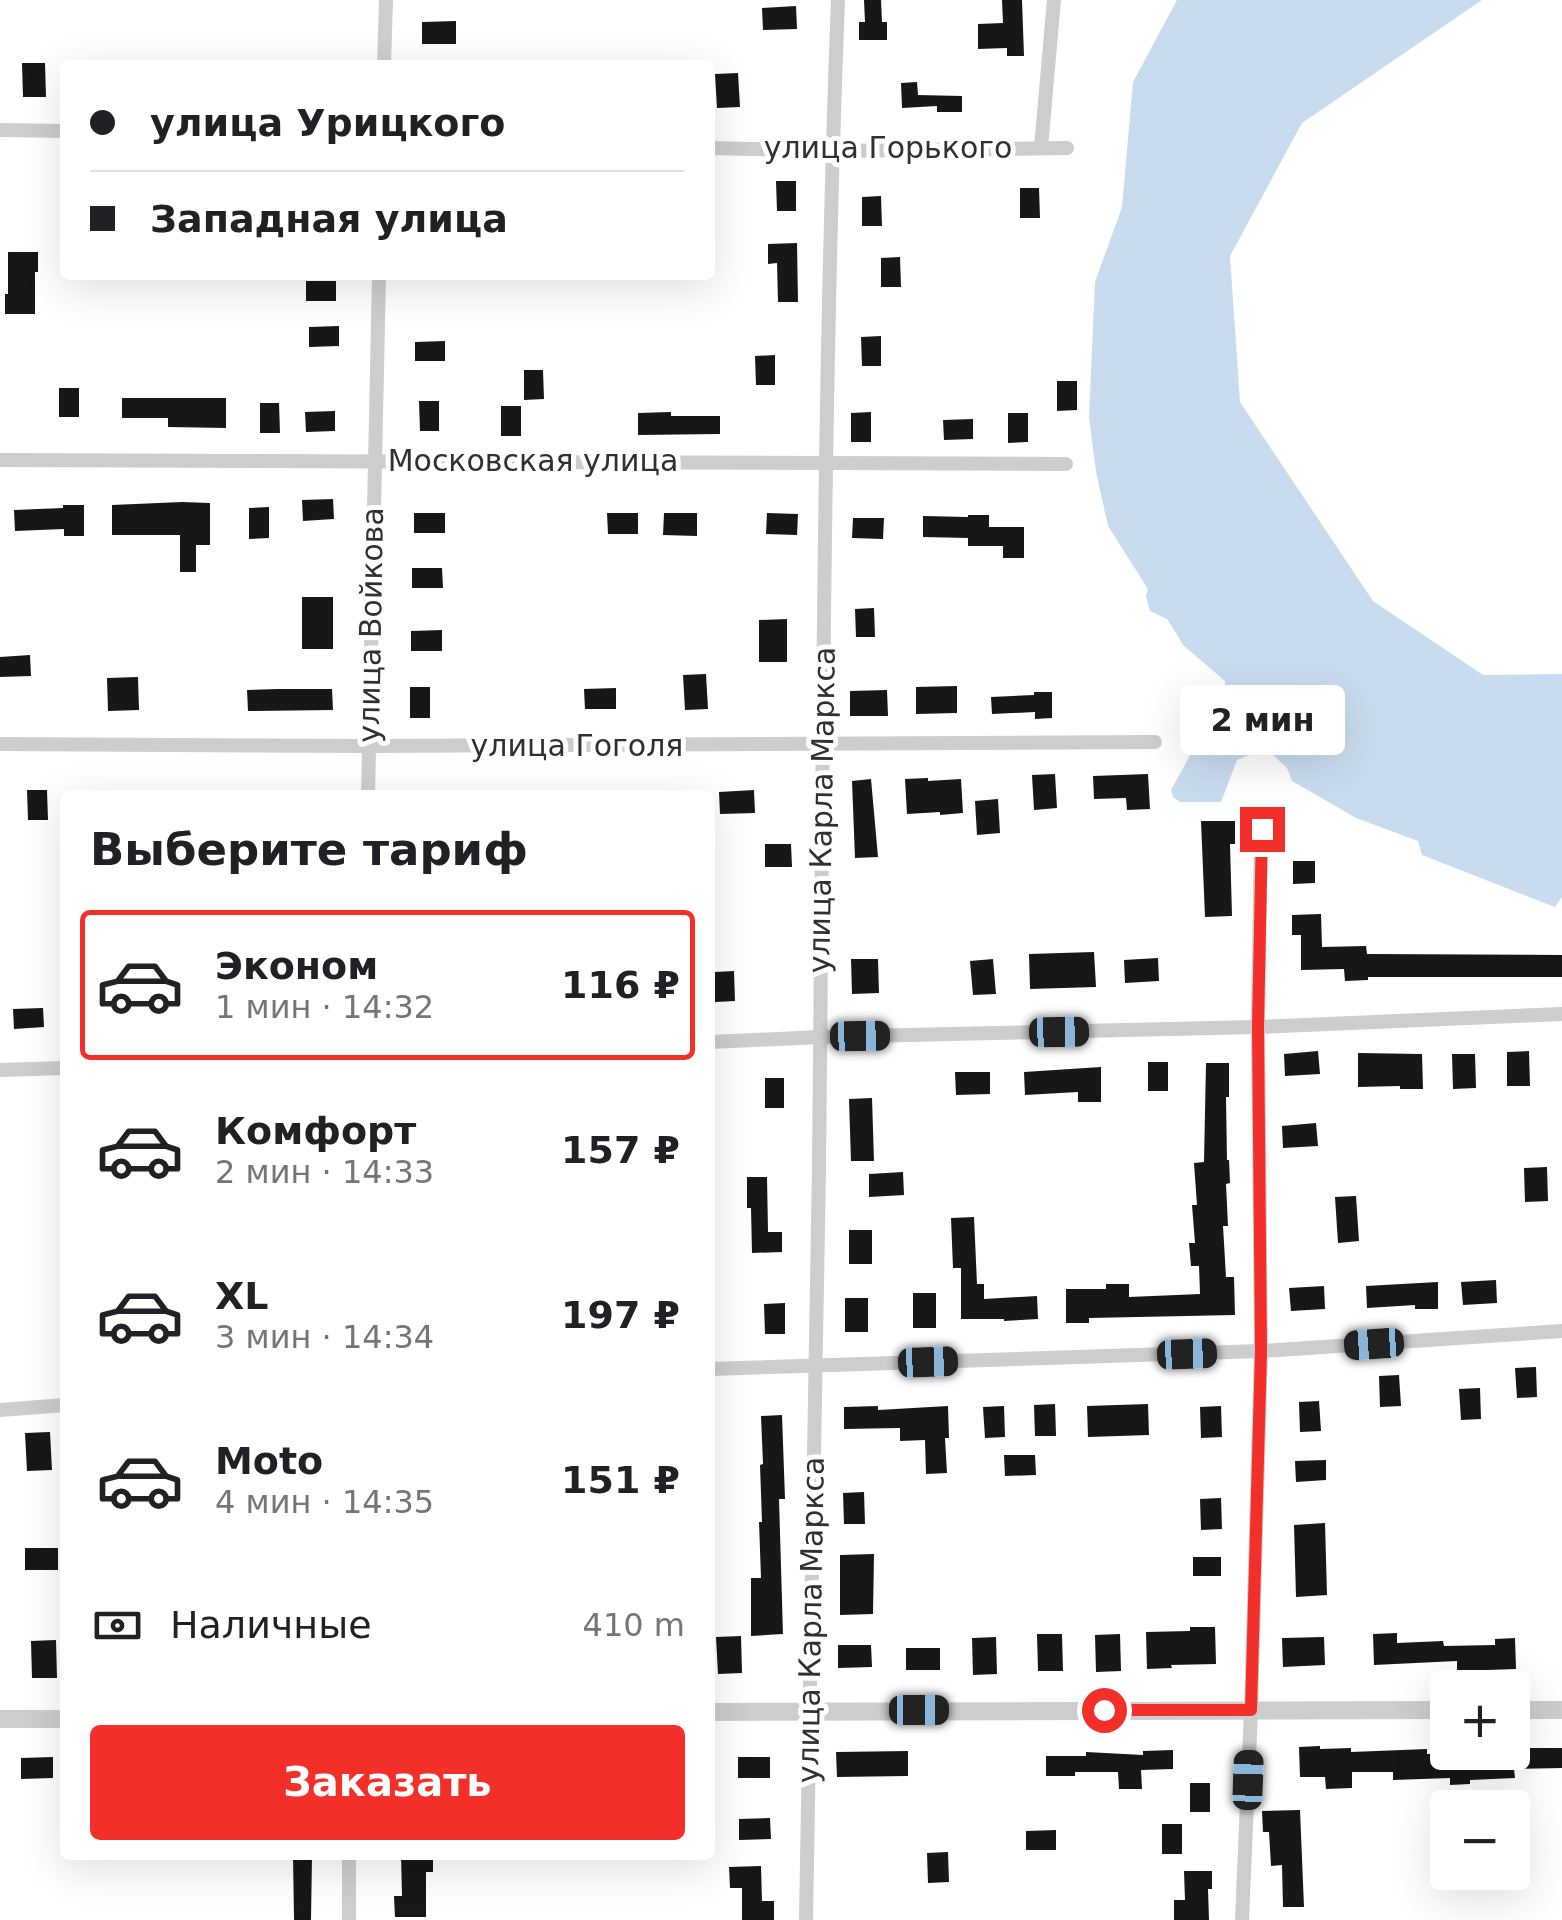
<!DOCTYPE html>
<html lang="ru">
<head>
<meta charset="utf-8">
<style>
	:root { --surface:#fff; --page:#f6f6f6; --text:#202124; --muted:#757577; --line:#e0e0e0; --accent:#f22f28 }
	body { margin:0; font-family:"DejaVu Sans",sans-serif; background:var(--page); color:var(--text); height:100vh; display:flex; flex-direction:column; font-size:38px; white-space:nowrap }
	* { box-sizing:border-box; margin:0 }
	p { font-size:32px; color:var(--muted) }
	.icon { flex:none; width:55px; height:55px; fill:none; stroke:currentColor; stroke-width:2; stroke-linecap:round; stroke-linejoin:round }
	.map { position:relative; flex:1; overflow:hidden }
	.sheet { position:absolute; left:60px; top:790px; width:655px; height:1070px; display:flex; flex-direction:column; background:var(--surface); border-radius:10px; box-shadow:0 10px 40px #0002 }
	.sheet>* { flex:none }
	.banner { position:absolute; left:60px; top:60px; width:655px; height:220px; border-radius:10px; box-shadow:0 10px 40px #0002; display:grid; align-content:center; height:220px; padding:0 30px; background:var(--surface) }
	.buttons { position:absolute; left:1430px; top:1670px; display:grid; gap:20px }
	.buttons a { display:grid; place-items:center; width:100px; height:100px; border-radius:10px; background:var(--surface); box-shadow:0 10px 40px #0002; font-size:50px }
	.end { position:absolute; width:45px; height:45px; margin:-22px; border:12px solid #f22f28; background:#fff; box-shadow:0 0 0 5px #fff }
	.from { border-radius:50% }
	.bubble { position:absolute; height:70px; border-radius:10px; background:var(--surface); box-shadow:0 10px 40px #0002; font-size:32px; font-weight:600; line-height:70px; text-align:center }
	.car { position:absolute; width:30px; height:60px; margin:-30px -15px; border-radius:12px; box-shadow:0 0 8px 2px #0007; background:linear-gradient(#222 24%,#8ab4d8 0 40%,#222 0 76%,#8ab4d8 0 86%,#222 0) }
	.banner b { display:flex; align-items:center; gap:35px; height:95px; font-size:38px }
	.banner b+b { border-top:2px solid var(--line) }
	.banner i { width:25px; height:25px; background:var(--text) }
	ul { padding:0; list-style:none }
	li { display:flex; align-items:center; gap:30px; height:150px; margin:0 20px 15px; padding:0 10px; border:5px solid transparent; border-radius:10px }
	li div { flex:1 }
	li b { display:block; font-size:38px }
	li em { font-style:normal; font-weight:600 }
	li.active { border-color:var(--accent) }
	li>.icon { width:90px; height:90px; stroke-width:1.5 }
	h2 { padding:0 30px; font-size:45px; line-height:120px }
	.pay { display:flex; align-items:center; gap:25px; height:110px; padding:0 30px; font-size:38px }
	.pay p { margin-inline-start:auto }
	.cta { display:flex; gap:20px; margin-top:auto; padding:20px 30px }
	.cta a { flex:1; height:115px; border-radius:10px; background:var(--accent); color:#fff; font-size:40px; font-weight:600; line-height:115px; text-align:center }
	.map>svg:first-child { display:block }
	.water { fill:#c9dcef }
	.building { fill:#171717 }
	.lines { fill:none; stroke-linecap:round; stroke-linejoin:round }
	.minor { stroke:#cdcdcd; stroke-width:14 }
	.tertiary { stroke:#cdcdcd; stroke-width:18 }
	.route { stroke:#f22f28; stroke-width:12 }
	.labels { text-anchor:middle; stroke-width:10; stroke-linejoin:round; paint-order:stroke }
	.street-label { font-size:30px; fill:#303030; stroke:#fff }
</style>
</head>
<body>
<div class="map">
<svg width="1562" height="1920" viewBox="0 0 1562 1920">
	<rect width="100%" height="100%" fill="#fff"/>
	<!-- water -->
	<path class="water" d="M1177,0h305l-180,123 -72,133 10,146 133,199 110,74 79,-1v223l-7,10 -133,-52 -4,-14 -62,-23 -64,-37 -5,-13 -22,-20 -28,12 -16,42h-41l-7,-5 -2,-7 28,-51 38,-18 -13,-14 1,-26 -41,-35 -17,-27 -17,-8 -4,-15 2,-7 -40,-63 -12,-54 -7,-55 6,-135 27,-75 11,-125z"/>
	<!-- building -->
	<g class="building">
		<path d="M864,0h17l1,22h5v18h-28v-18h6z"/>
		<path d="M1002,0h20l2,56h-17v-8l-29,1v-25l25,-1z"/>
		<path d="M796,6l1,23 -34,1 -1,-22z"/>
		<path d="M456,21v23h-34v-22z"/>
		<path d="M22,63h23l1,34h-23z"/>
		<path d="M738,73l2,34 -23,1 -2,-34z"/>
		<path d="M917,82l1,13 44,1v16h-25v-6l-35,2 -1,-25z"/>
		<path d="M776,181h20v30h-19z"/>
		<path d="M1020,188h19l1,30h-20z"/>
		<path d="M881,196l1,30h-20v-29z"/>
		<path d="M797,243l1,59h-20l-1,-39 -9,1v-20z"/>
		<path d="M8,252h30v20h-3v42h-30v-20h3z"/>
		<path d="M900,257l1,30h-20v-29z"/>
		<rect x="306" y="281" width="30" height="20"/>
		<path d="M339,326v20l-30,1v-20z"/>
		<path d="M881,336v30h-19l-1,-29z"/>
		<path d="M445,341v20h-30v-19z"/>
		<path d="M775,355v30h-19l-1,-29z"/>
		<path d="M524,370h19l1,29 -20,1z"/>
		<path d="M1057,381h20v29l-20,1z"/>
		<rect x="59" y="388" width="20" height="29"/>
		<path d="M122,398h104v30l-58,-1v-9h-46z"/>
		<path d="M419,401h20v30h-19z"/>
		<path d="M260,403h19l1,30h-20z"/>
		<rect x="501" y="406" width="20" height="30"/>
		<path d="M335,411v20l-29,1 -1,-20z"/>
		<path d="M671,412v4h49v18l-82,1v-22z"/>
		<path d="M871,412v30h-20v-29z"/>
		<path d="M1008,413h20v29l-20,1z"/>
		<path d="M973,419v20l-29,1 -1,-20z"/>
		<path d="M333,499l1,20 -31,2 -1,-21z"/>
		<path d="M182,502l28,1v42h-14v27h-16v-37h-68v-30z"/>
		<path d="M63,505h21v31h-20v-7l-49,2 -1,-21 49,-2z"/>
		<path d="M269,507v31l-20,1v-31z"/>
		<rect x="414" y="513" width="31" height="20"/>
		<path d="M607,513h31v21h-30z"/>
		<path d="M664,513h33v23l-34,-1z"/>
		<path d="M767,513l31,1 -1,21 -31,-1z"/>
		<path d="M968,515h21v12h35v31h-21v-12h-35v-8l-45,-1v-21l45,1z"/>
		<path d="M853,518h31l-1,21 -31,-1z"/>
		<path d="M412,568h30l1,20h-31z"/>
		<rect x="302" y="597" width="31" height="52"/>
		<path d="M874,608l1,29h-19l-1,-28z"/>
		<path d="M787,619v43h-28v-42z"/>
		<path d="M442,630v21h-31v-20z"/>
		<path d="M30,655l1,21 -31,1v-20z"/>
		<path d="M706,674l2,35 -23,1 -2,-35z"/>
		<path d="M138,677l1,33 -31,1 -1,-33z"/>
		<path d="M957,686v27l-41,1v-27z"/>
		<rect x="410" y="687" width="20" height="31"/>
		<path d="M616,688v21h-31l-1,-20z"/>
		<path d="M278,689h54l1,21 -85,1 -1,-21z"/>
		<path d="M887,690l1,26h-38v-25z"/>
		<path d="M1034,692h18v26l-17,1v-7l-43,2 -1,-17 43,-2z"/>
		<path d="M1055,774l2,34 -23,2 -2,-35z"/>
		<path d="M1148,774l2,35 -23,1 -1,-12 -32,1 -1,-23z"/>
		<path d="M928,778v3l33,-2 2,34 -23,2v-3l-33,2 -2,-35z"/>
		<path d="M871,779l7,78 -23,1 -3,-77z"/>
		<path d="M27,790h20l1,30h-20z"/>
		<path d="M754,790l1,23 -35,1 -1,-22z"/>
		<path d="M998,799l2,34 -23,2 -2,-34z"/>
		<path d="M1201,821h35v23h-6l2,72 -27,1z"/>
		<path d="M765,844h26l1,23h-27z"/>
		<path d="M1293,861h22v22l-22,1z"/>
		<path d="M1321,914l1,33 44,-1 1,8 195,1v22h-194v3l-23,1 -1,-12 -43,1v-35h-9v-20z"/>
		<path d="M1094,952l2,35 -66,2 -1,-35z"/>
		<path d="M1158,958l1,23 -34,2 -1,-23z"/>
		<path d="M851,959h27l1,34 -27,1z"/>
		<path d="M993,959l3,35 -23,1 -3,-34z"/>
		<path d="M734,971l1,30 -20,1 -1,-30z"/>
		<path d="M43,1008l1,19 -30,2 -1,-20z"/>
		<path d="M1318,1051l2,23 -35,2 -1,-22z"/>
		<path d="M1529,1051l1,35h-23v-34z"/>
		<path d="M1358,1053l64,1 1,35h-23v-3l-42,1z"/>
		<path d="M1452,1054h23l1,34 -23,1z"/>
		<rect x="1148" y="1062" width="20" height="29"/>
		<path d="M1206,1063h23v34h-3l1,63h2l1,23 -4,1 2,42h-5l3,51h8l1,38 -146,3v5h-23v-34h40v-5h23v13l71,-3 -1,-28h-8l-2,-23h6l-3,-38h5l-3,-42 10,-1z"/>
		<path d="M1101,1067v35h-23v-10l-53,3 -1,-23z"/>
		<path d="M955,1072h35v22l-34,1z"/>
		<rect x="765" y="1078" width="19" height="30"/>
		<path d="M872,1098l2,63h-23l-2,-62z"/>
		<path d="M1316,1123l2,23 -35,2 -1,-22z"/>
		<path d="M1547,1167l1,34 -23,1 -1,-34z"/>
		<path d="M903,1172l1,23 -35,2v-23z"/>
		<path d="M747,1177h20l1,55h14v20l-30,1 -1,-45h-4z"/>
		<path d="M1356,1196l3,45 -21,2 -3,-46z"/>
		<path d="M974,1217l3,67h7v15l53,-3 1,23 -34,2v-2h-43v-51h-8l-2,-50z"/>
		<rect x="849" y="1230" width="23" height="34"/>
		<path d="M1496,1280l1,23 -34,2 -2,-23z"/>
		<path d="M1438,1282v27h-23v-4l-48,3 -1,-22z"/>
		<path d="M1324,1286l1,23 -34,2 -2,-23z"/>
		<rect x="913" y="1293" width="23" height="35"/>
		<rect x="845" y="1298" width="23" height="34"/>
		<path d="M785,1303v31h-20l-1,-30z"/>
		<path d="M1536,1367l1,30 -20,1 -2,-30z"/>
		<path d="M1399,1375l2,31 -21,1 -1,-31z"/>
		<path d="M1480,1388l1,31 -20,1 -2,-31z"/>
		<path d="M1319,1401l2,30 -21,1 -1,-30z"/>
		<path d="M1055,1404l1,32h-21l-1,-31z"/>
		<path d="M1148,1404l1,31 -61,2 -1,-31z"/>
		<path d="M878,1406v4l70,-4 1,32h-4l2,35 -21,1 -1,-34 -25,1v-13l-56,1v-22z"/>
		<path d="M1004,1406l1,31 -20,1 -2,-31z"/>
		<path d="M1221,1406l1,31 -21,1 -1,-31z"/>
		<path d="M782,1415l3,84h-6l4,135 -32,2v-58h10l-2,-56h3l-2,-57 3,-1 -2,-48z"/>
		<path d="M50,1432l2,38 -25,1 -2,-38z"/>
		<path d="M1004,1455h31l1,20 -31,1z"/>
		<path d="M1326,1460v20l-30,2 -1,-21z"/>
		<path d="M864,1492l1,32h-21l-1,-31z"/>
		<path d="M1221,1498l1,31 -21,1 -1,-31z"/>
		<path d="M1325,1523l2,72 -31,2 -2,-72z"/>
		<rect x="25" y="1548" width="33" height="22"/>
		<path d="M874,1554l-1,60 -33,1v-60z"/>
		<rect x="1193" y="1557" width="28" height="19"/>
		<path d="M1190,1627h25l1,37 -45,1 1,3 -25,1 -1,-37 44,-1z"/>
		<path d="M1397,1633v10l46,-2 1,5 51,-1v-6l20,-1 1,31 -59,2v-10l-83,4 -1,-31z"/>
		<path d="M1037,1634h25l1,37h-25z"/>
		<path d="M1120,1634l1,37 -25,1 -1,-37z"/>
		<path d="M741,1636l1,37 -24,1 -2,-37z"/>
		<path d="M996,1637l1,37 -24,1 -1,-37z"/>
		<path d="M1324,1637l1,28 -42,2 -1,-29z"/>
		<path d="M56,1640l1,38h-25l-1,-37z"/>
		<path d="M838,1645h33l1,22 -34,1z"/>
		<rect x="906" y="1648" width="34" height="22"/>
		<path d="M1320,1746v3l31,-1v4l76,-3v5l85,-2v-4h50v20l-48,1 1,9 -45,2v4l-20,1v-7l-57,2v-8h-41v16l-26,1 -1,-12h-25l-1,-30z"/>
		<path d="M1173,1750v19l-32,1 1,19h-23l-1,-17h-43v4h-29v-20h40v-4l57,3v-4z"/>
		<path d="M908,1751v25l-71,1 -1,-25z"/>
		<path d="M53,1757v21l-32,1v-21z"/>
		<rect x="738" y="1757" width="32" height="21"/>
		<rect x="1190" y="1783" width="20" height="29"/>
		<path d="M1300,1810l4,97h-21l-1,-42 -11,1 -2,-34h-6l-1,-21z"/>
		<path d="M770,1818l1,21 -32,1v-21z"/>
		<rect x="1162" y="1824" width="20" height="30"/>
		<path d="M1056,1830v20h-30v-19z"/>
		<path d="M948,1852l1,30 -21,1 -1,-30z"/>
		<path d="M293,1855h19l-1,65h-17z"/>
		<path d="M401,1855h32v17h-7v45h-31l-1,-21h8z"/>
		<path d="M761,1866l1,35h12v19h-32v-32h-12l-1,-21z"/>
		<path d="M1184,1871h28v18h-4l1,31h-35v-20h11z"/>
	</g>
	<g class="lines">
		<!-- minor -->
		<g class="minor">
			<path d="M384,65l2,-65"/>
			<path d="M0,130l65,1"/>
			<path d="M1041,147l13,-147"/>
			<path d="M710,148l122,3 235,-3"/>
			<path d="M0,460l1066,4"/>
			<path d="M0,744l369,2 786,-4"/>
			<path d="M368,795l11,-520"/>
			<path d="M710,1042l110,-5 438,-10 304,-13"/>
			<path d="M0,1070l65,-2"/>
			<path d="M710,1369l551,-18 301,-20"/>
			<path d="M0,1410l65,-5"/>
			<path d="M349,1855v65"/>
			<path d="M806,1920c3,-251 10,-502 13,-753 4,-389 4,-778 19,-1167"/>
			<path d="M1242,1920l9,-210 10,-359 -3,-324 3,-198"/>
		</g>
		<!-- tertiary -->
		<g class="tertiary">
			<path d="M1512,1710h50"/>
			<path d="M710,1712l738,-2"/>
			<path d="M0,1719h65"/>
		</g>
	</g>
	<g class="lines">
		<!-- route -->
		<path class="route" d="M1104,1710h147l10,-359 -3,-324 4,-198"/>
	</g>
	<g class="labels">
		<!-- street labels -->
		<g class="street-label">
			<text x="888" y="158">улица Горького</text>
			<text x="533" y="471">Московская улица</text>
			<text transform="translate(371 625) rotate(-89)" y="10">улица Войкова</text>
			<text x="577" y="756">улица Гоголя</text>
			<text transform="translate(822 810) rotate(-89)" y="10">улица Карла Маркса</text>
			<text transform="translate(811 1620) rotate(-89)" y="10">улица Карла Маркса</text>
		</g>
	</g>
</svg>
<div class="buttons">
<a>+</a>
<a>−</a>
</div>
<i class="end from" style="left:1104px;top:1710px"></i>
<i class="end" style="left:1262px;top:829px"></i>
<div class="bubble" style="left:1180px;top:685px;width:165px">2 мин</div>
<i class="car" style="left:1059px;top:1032px;rotate:89deg"></i>
<i class="car" style="left:860px;top:1036px;rotate:89deg"></i>
<i class="car" style="left:1374px;top:1344px;rotate:266deg"></i>
<i class="car" style="left:1187px;top:1354px;rotate:88deg"></i>
<i class="car" style="left:928px;top:1362px;rotate:88deg"></i>
<i class="car" style="left:919px;top:1710px;rotate:90deg"></i>
<i class="car" style="left:1248px;top:1780px;rotate:2deg"></i>
<div class="banner">
<b><i class="from"></i>улица Урицкого</b>
<b><i></i>Западная улица</b>
</div>
<section class="sheet">
<h2>Выберите тариф</h2>
<ul>
<li class="active"><svg class="icon" aria-label="car" viewBox="0 0 24 24"><path d="M5 17H2v-5l4-1 3-4h7l3 4 3 1v5h-3M9 17h6M6 11h13"/><circle cx="7" cy="17" r="2"/><circle cx="17" cy="17" r="2"/></svg><div><b>Эконом</b><p>1 мин · 14:32</p></div><em>116 ₽</em></li>
<li><svg class="icon" aria-label="car" viewBox="0 0 24 24"><path d="M5 17H2v-5l4-1 3-4h7l3 4 3 1v5h-3M9 17h6M6 11h13"/><circle cx="7" cy="17" r="2"/><circle cx="17" cy="17" r="2"/></svg><div><b>Комфорт</b><p>2 мин · 14:33</p></div><em>157 ₽</em></li>
<li><svg class="icon" aria-label="car" viewBox="0 0 24 24"><path d="M5 17H2v-5l4-1 3-4h7l3 4 3 1v5h-3M9 17h6M6 11h13"/><circle cx="7" cy="17" r="2"/><circle cx="17" cy="17" r="2"/></svg><div><b>XL</b><p>3 мин · 14:34</p></div><em>197 ₽</em></li>
<li><svg class="icon" aria-label="car" viewBox="0 0 24 24"><path d="M5 17H2v-5l4-1 3-4h7l3 4 3 1v5h-3M9 17h6M6 11h13"/><circle cx="7" cy="17" r="2"/><circle cx="17" cy="17" r="2"/></svg><div><b>Moto</b><p>4 мин · 14:35</p></div><em>151 ₽</em></li>
</ul>
<div class="pay"><svg class="icon" aria-label="cash" viewBox="0 0 24 24"><path d="M3 7h18v10H3z"/><circle cx="12" cy="12" r="2"/></svg>Наличные<p>410 m</p></div>
<div class="cta"><a>Заказать</a></div>
</section>
</div>
</body>
</html>
